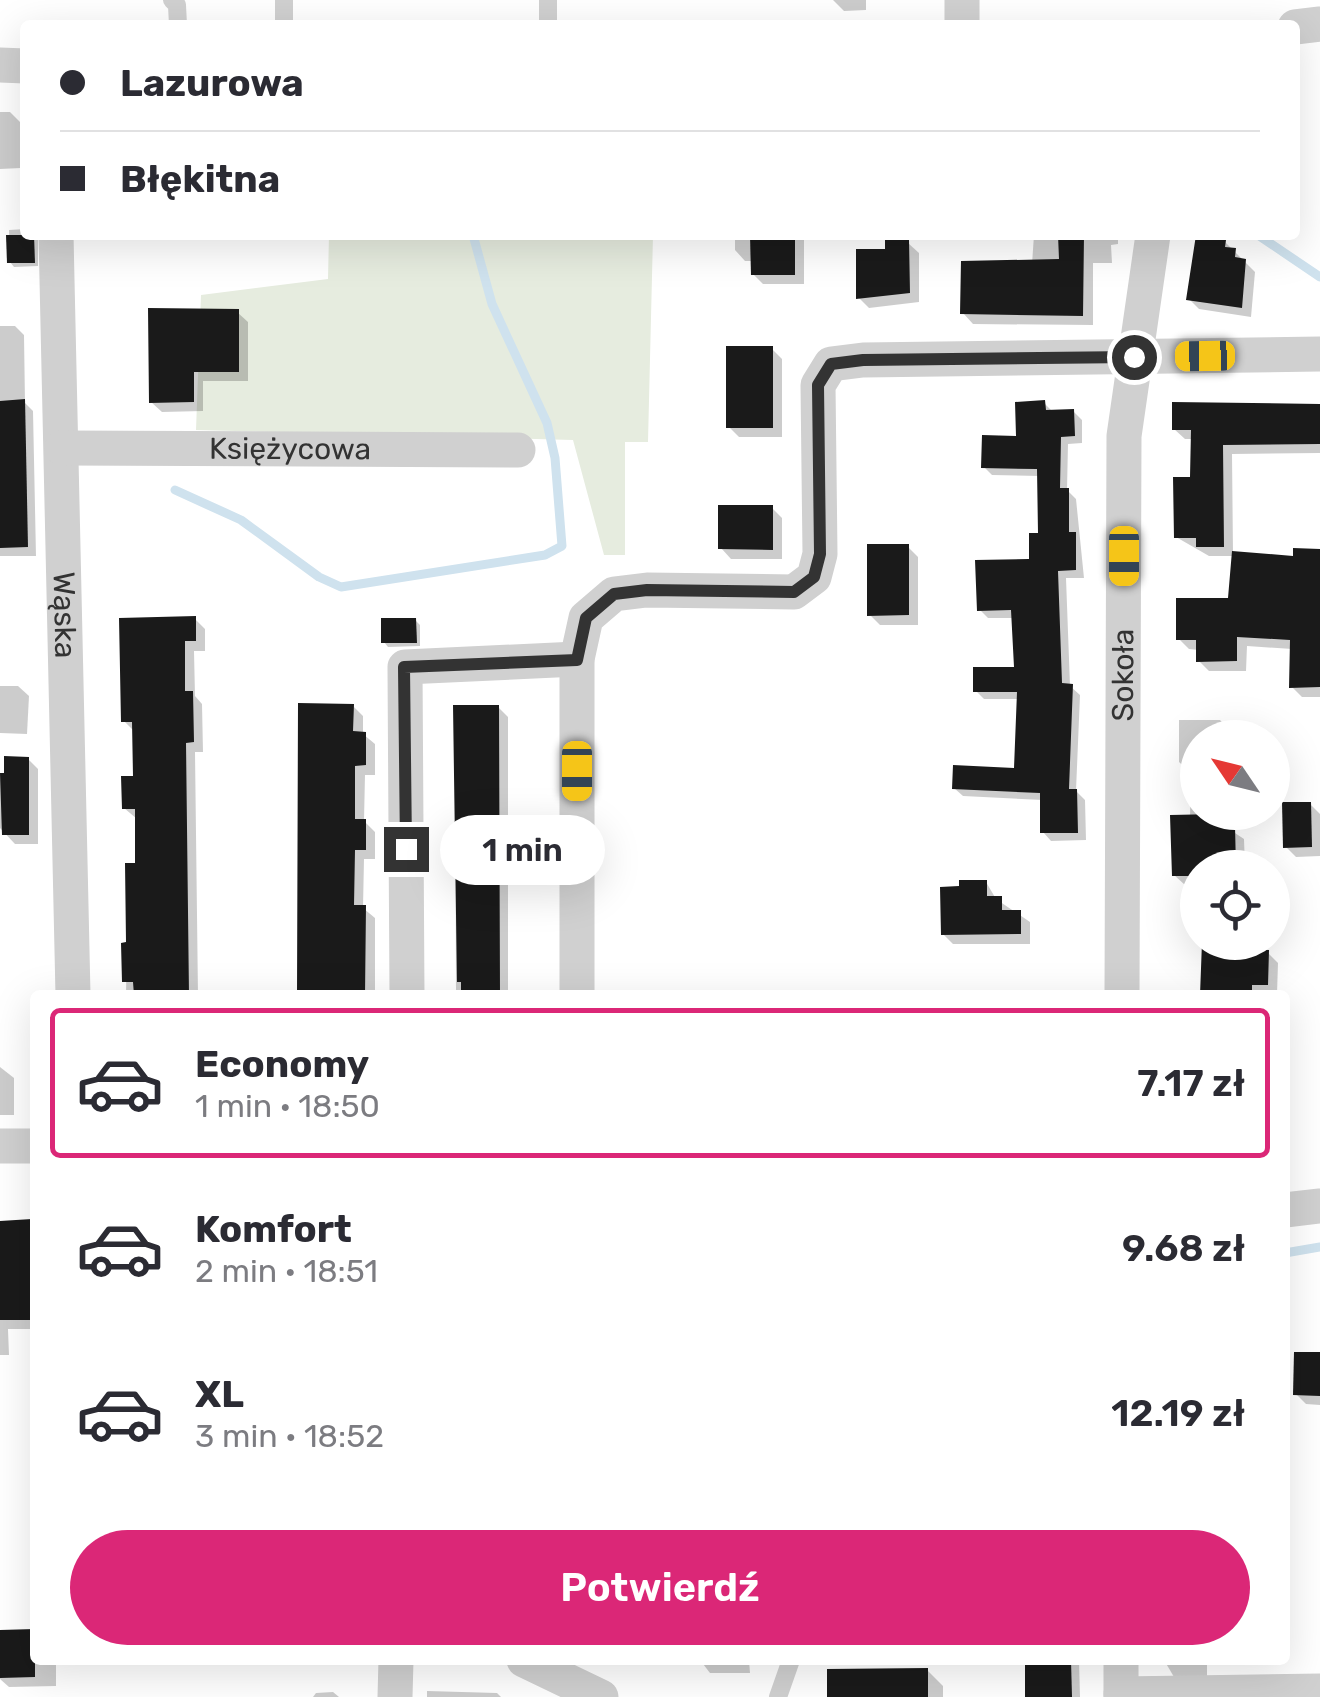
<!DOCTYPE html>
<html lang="pl">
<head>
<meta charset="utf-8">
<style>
	:root { --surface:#fff; --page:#f7f7f7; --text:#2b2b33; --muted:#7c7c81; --line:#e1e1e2; --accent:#db2777 }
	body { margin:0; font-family:Rubik,sans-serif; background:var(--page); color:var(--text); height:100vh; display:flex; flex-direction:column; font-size:38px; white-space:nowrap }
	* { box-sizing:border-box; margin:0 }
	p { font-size:32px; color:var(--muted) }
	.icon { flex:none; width:55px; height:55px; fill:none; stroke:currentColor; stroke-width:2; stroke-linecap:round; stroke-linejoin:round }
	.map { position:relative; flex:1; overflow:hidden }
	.drawer { position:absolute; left:30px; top:990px; width:1260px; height:675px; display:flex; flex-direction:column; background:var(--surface); border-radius:10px; box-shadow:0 10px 40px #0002 }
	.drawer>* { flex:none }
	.banner { position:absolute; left:20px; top:20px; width:1280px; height:220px; border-radius:10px; box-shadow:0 10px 40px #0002; display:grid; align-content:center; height:220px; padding:0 40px; background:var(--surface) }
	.needle { width:65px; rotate:305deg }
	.fabs { position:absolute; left:1180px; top:720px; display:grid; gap:20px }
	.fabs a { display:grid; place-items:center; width:110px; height:110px; border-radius:50%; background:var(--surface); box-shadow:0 10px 40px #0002; font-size:50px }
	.end { position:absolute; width:45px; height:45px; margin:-22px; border:12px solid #333; background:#fff; box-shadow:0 0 0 5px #fff }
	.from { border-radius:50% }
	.bubble { position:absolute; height:70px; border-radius:35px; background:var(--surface); box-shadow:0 10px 40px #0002; font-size:32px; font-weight:600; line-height:70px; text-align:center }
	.car { position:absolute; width:30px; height:60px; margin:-30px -15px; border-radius:12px; box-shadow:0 0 8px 2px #0007; background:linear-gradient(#f5c518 24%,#345 0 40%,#f5c518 0 76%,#345 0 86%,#f5c518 0) }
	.banner b { display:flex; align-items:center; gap:35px; height:95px; font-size:38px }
	.banner b+b { border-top:2px solid var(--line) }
	.banner i { width:25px; height:25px; background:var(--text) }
	ul { padding:18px 0 0; list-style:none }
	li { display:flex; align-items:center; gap:30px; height:150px; margin:0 20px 15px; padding:0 20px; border:5px solid transparent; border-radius:10px }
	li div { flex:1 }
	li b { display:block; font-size:38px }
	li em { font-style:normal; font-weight:600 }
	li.active { border-color:var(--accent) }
	li>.icon { width:90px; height:90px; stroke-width:1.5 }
	.button { display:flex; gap:20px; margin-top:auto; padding:20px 40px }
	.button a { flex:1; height:115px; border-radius:60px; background:var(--accent); color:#fff; font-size:40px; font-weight:600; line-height:115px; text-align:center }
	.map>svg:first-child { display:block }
	.green { fill:#e6ecdf }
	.shadow { fill:#0003 }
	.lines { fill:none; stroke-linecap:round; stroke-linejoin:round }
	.stream { stroke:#cfe2ee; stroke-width:9 }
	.building { fill:#1a1a1a }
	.lane { stroke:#d0d0d0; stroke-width:18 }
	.street { stroke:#d0d0d0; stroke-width:35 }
	.route { stroke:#333; stroke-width:12 }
	.labels { text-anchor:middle; stroke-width:10; stroke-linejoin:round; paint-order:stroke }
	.street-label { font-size:30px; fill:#333; stroke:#fff }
</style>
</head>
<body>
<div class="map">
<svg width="1320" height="1697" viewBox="0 0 1320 1697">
	<rect width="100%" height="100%" fill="#fff"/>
	<!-- green -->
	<path class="green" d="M329,235h324l-5,207h-23v113h-21l-31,-115 -377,-10 5,-135 127,-16z"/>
	<!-- shadow -->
	<g class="shadow">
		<path d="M833,0h33v10l-22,1z"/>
		<path d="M0,112h10l10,10 1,46 -21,1z"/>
		<path d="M25,229v6h13v31l-24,1 -4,-5 -1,-32z"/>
		<path d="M735,235h65l4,4v45h-41l-10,-10v-13h-8l-10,-11z"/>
		<path d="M1034,235h84v9l-7,1 1,18h-19v62l-120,-1 -10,-11 69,-49z"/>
		<path d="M1225,242l30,30 -4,45 -52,-8 -10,-10z"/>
		<path d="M908,243l11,10v49l-50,6 -10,-10z"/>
		<path d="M237,312l11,10v59h-45v30l-41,1 -11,-10z"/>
		<path d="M0,326h15l9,9 1,68 8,8 3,145h-36z"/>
		<path d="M772,349l10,10v78h-43l-10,-10z"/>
		<path d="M1044,403l9,9 20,-1 9,9v23l-14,1 -1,46 9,9 8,79h-18l4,108 10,9 -4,96 9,9 1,40 -35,1 -8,-9v-32l-80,-4 -9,-8 62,-17 3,-72h-35l-8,-8 41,-21 -3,-52h-26l-8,-8 52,-48 9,-27 -1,-59 -48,-1 -8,-8 35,-29z"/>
		<path d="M1320,406v47l-88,1 1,99 63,5 24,-6v145h-18l-10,-10v-38l-45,-3 -1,25h-37l-10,-10v-11l-10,-1 -10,-10 51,-38 4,-45h-25l-33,-19 16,-58 1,-40h-8l-11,-10z"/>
		<path d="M772,508l10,10v41h-51l-10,-11z"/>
		<path d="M908,547l10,10v68h-38l-10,-10z"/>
		<path d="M195,619l10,10v22h-11l1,45 7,8 1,48h-8l3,243h-72l2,-129h10l-1,-47 -13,-11 11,-30v-46l-11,-11z"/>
		<path d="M415,620l5,5v21l-32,1 -4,-5z"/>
		<path d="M0,686h18l11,10 -2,38 -27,-1z"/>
		<path d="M353,706l10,10v18l12,10v31h-10l-1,46 11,11v27h-11l-1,49 12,10v77h-75z"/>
		<path d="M498,707l10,10v278h-52l-1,-287z"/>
		<path d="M1179,720h41l10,11v7h-32v74h31v17l15,10 1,29h-47v17h-13l-11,-10 16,-58 1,-44 -12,-11z"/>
		<path d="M28,759l10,10v75h-23l-15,-16v-53z"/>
		<path d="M1310,804l10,10v42l-24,1 -10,-10z"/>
		<path d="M986,882l10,17 34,23v22h-77l-10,-10z"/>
		<path d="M1204,942h40l6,10 18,1 10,10 -1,31 -83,1v-4h9z"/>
		<path d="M0,1067l14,11v37h-14z"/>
		<path d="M1285,1141l2,1v40h-2z"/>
		<path d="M31,1221l4,108h-27l1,26h-9v-131z"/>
		<path d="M1320,1355v50l-14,-1 -10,-10z"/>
		<path d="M0,1632h35v28h21v26l-47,1 -9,-8z"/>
		<path d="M700,1660h49l1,13h-40z"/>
		<path d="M1028,1660h51l1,37h-52z"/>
		<path d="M1164,1660h43v17h-33z"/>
		<path d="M927,1670l16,16v11h-113z"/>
		<path d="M427,1691l70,2 4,4h-74z"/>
		<path d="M333,1692l6,5h-26l3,-4z"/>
	</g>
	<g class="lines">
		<!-- stream -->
		<g class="stream">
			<path d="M1258,235l62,42"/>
			<path d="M175,490l66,30 78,57 22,10 204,-32 17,-9 -7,-88 -8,-35 -55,-119 -19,-69"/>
			<path d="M1285,1253l35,-6"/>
		</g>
	</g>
	<!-- building -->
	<g class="building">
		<path d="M6,235h28l1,28h-28z"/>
		<path d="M750,235h45v40h-44z"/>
		<path d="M1058,235h26l-1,81 -123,-2 1,-53 98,-2z"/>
		<path d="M1196,235l30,5 -1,7 11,1 -1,9 11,2 -4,49 -56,-8z"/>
		<path d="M885,240h24l1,53 -54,6v-50h29z"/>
		<path d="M148,308l91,1v63h-45v30l-45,1z"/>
		<rect x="726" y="346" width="47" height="82"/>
		<path d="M25,399l3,148 -28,1v-147z"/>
		<path d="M1045,400l1,10 28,-1 1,27 -14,1 -1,51h9v44h7v38l-18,1 4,112 11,1 -4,105h8l1,44h-38v-40l-88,-4 1,-24 61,3 3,-76h-44v-25h41l-3,-57 -34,1 -2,-51 54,-1v-26h9l-1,-64 -56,-1 1,-33 34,1 -1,-34z"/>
		<path d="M1172,402l148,2v40l-97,1 1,102h-28v-9h-22l-1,-61h17l1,-47h-19z"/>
		<path d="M718,505h55v45l-55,-1z"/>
		<path d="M867,544h42v71l-42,1z"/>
		<path d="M1293,548l27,1v138l-31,1 1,-48 -53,-3v24l-41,1v-22h-20v-42h52l4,-47 61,5z"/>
		<path d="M196,616v25h-11v50h8l1,51 -8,1 3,252h-55l-1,-13h-11l-1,-39 5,-1 -1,-79h10v-54h-13l-1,-33h12l-1,-54h-11l-2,-104z"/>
		<path d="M381,618h35l1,25h-36z"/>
		<path d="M298,703l56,1 -1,27 13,1v33l-11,1v53h11v31h-11l-1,55h12l-1,90h-68z"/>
		<path d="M453,705h46l1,290h-39v-13h-4z"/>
		<path d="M4,756l25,1v78h-27l-2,-62h4z"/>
		<path d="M1282,802h29l1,45 -29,1z"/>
		<path d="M1218,814v12h17l1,42h-38v8h-26l-2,-61z"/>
		<path d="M959,880h28v16h15v14h19v24l-80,1 -1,-48 19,-1z"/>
		<path d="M1202,942h39v7l28,1 -1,35h-16v10h-52z"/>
		<path d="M32,1219l-1,101h-31v-99z"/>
		<path d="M1294,1352h26v44l-27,-1z"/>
		<path d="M35,1629v48l-35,1v-48z"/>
		<path d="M1025,1660h46l1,37h-47z"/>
		<path d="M928,1668v29h-101v-28z"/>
	</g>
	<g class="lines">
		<!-- lane -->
		<g class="lane">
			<path d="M172,0l5,5 1,20"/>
			<path d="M548,0v25"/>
			<path d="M284,25v-25"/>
			<path d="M778,1697l13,-37"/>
		</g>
		<!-- street -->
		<g class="street">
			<path d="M962,0v25"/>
			<path d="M1295,27l25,-3"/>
			<path d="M0,65l25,1"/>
			<path id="s1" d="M56,235l17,760"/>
			<path id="s2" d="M62,448l456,2"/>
			<path d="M407,995l-2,-328 172,-8"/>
			<path d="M577,995v-336l9,-41 28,-24 33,-4 147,2 20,-15 6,-23 -2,-169 13,-21 32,-4 457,-6"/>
			<path id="s3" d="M1122,995l2,-559 29,-201"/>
			<path d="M0,1146h35"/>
			<path d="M1285,1210l35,-4"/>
			<path d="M524,1660l77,37"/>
			<path d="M1121,1694l199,-3"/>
			<path d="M395,1697l1,-37"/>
			<path d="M1121,1697v-37"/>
		</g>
	</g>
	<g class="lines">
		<!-- route -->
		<path class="route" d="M406,849l-2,-182 173,-7 9,-42 28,-24 33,-4 147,2 20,-15 6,-23 -2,-169 13,-21 32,-4 271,-3"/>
	</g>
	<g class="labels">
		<!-- street labels -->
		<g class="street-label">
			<text dy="10" stroke="none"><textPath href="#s2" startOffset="228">Księżycowa</textPath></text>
			<text dy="10" stroke="none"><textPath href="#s1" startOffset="380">Wąska</textPath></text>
			<text dy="10" stroke="none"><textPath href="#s3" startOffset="320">Sokoła</textPath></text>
		</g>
	</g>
</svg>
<div class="fabs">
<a><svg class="needle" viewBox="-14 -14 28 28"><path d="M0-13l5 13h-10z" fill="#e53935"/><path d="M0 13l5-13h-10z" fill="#7c7c81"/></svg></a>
<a><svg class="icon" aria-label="locate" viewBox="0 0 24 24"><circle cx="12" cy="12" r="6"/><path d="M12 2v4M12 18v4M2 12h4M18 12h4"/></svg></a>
</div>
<i class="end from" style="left:1134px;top:357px"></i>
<i class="end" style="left:406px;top:849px"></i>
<div class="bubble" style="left:440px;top:815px;width:165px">1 min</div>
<i class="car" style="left:1205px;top:356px;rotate:269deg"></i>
<i class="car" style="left:1124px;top:556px;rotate:180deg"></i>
<i class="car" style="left:577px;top:771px;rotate:180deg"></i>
<div class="banner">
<b><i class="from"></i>Lazurowa</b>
<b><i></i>Błękitna</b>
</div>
<section class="drawer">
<ul>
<li class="active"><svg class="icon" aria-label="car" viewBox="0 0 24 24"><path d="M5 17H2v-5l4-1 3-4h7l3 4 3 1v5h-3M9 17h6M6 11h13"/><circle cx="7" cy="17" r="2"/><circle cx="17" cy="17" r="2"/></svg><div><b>Economy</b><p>1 min · 18:50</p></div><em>7.17 zł</em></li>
<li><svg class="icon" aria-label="car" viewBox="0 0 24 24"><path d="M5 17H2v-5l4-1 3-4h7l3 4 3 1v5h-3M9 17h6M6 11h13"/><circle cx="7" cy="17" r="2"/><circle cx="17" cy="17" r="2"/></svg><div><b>Komfort</b><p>2 min · 18:51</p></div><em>9.68 zł</em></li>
<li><svg class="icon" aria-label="car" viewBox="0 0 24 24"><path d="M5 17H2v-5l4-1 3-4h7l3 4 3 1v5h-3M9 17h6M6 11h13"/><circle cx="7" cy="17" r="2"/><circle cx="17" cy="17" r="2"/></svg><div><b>XL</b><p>3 min · 18:52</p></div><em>12.19 zł</em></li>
</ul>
<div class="button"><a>Potwierdź</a></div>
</section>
</div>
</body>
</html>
